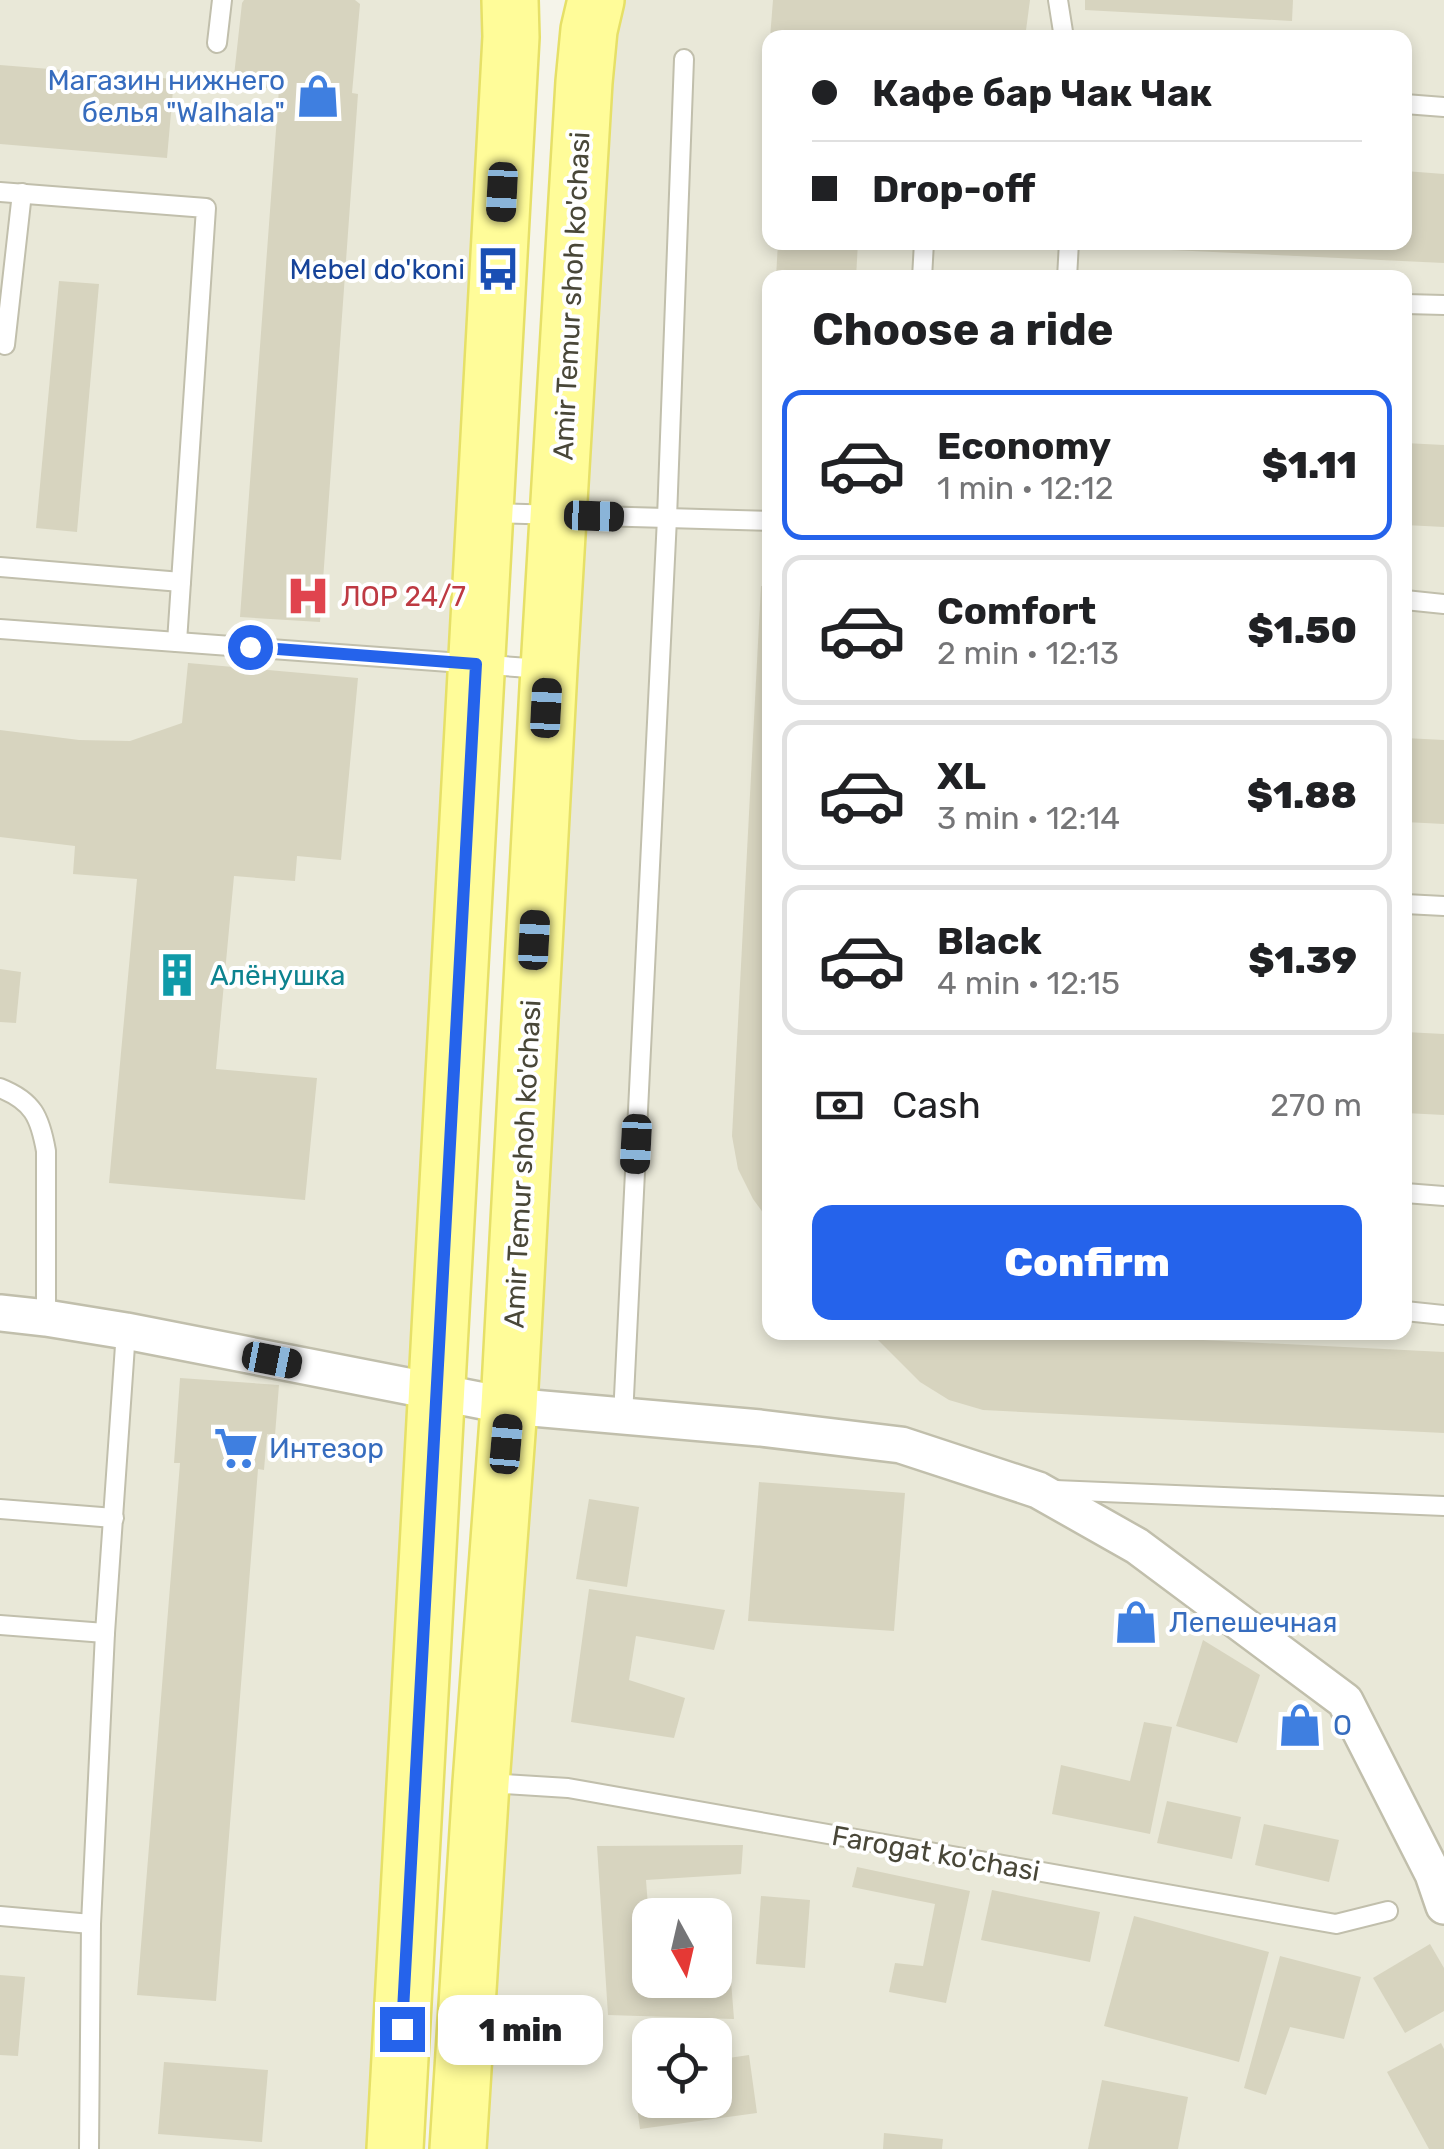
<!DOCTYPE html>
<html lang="en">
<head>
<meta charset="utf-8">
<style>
	:root { --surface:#fff; --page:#f2f2f2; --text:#202124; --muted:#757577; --line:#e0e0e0; --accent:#2563eb }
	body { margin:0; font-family:Rubik,sans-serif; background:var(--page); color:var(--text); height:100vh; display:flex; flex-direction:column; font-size:38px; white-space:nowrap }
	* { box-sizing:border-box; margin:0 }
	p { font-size:32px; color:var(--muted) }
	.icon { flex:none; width:55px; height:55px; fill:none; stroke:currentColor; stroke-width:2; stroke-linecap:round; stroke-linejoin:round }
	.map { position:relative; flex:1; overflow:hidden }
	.sheet { position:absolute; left:762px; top:270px; width:650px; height:1070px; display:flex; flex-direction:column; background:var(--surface); border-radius:20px; box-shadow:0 5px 15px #0003 }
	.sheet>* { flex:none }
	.top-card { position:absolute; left:762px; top:30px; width:650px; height:220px; border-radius:20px; box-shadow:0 5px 15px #0003; display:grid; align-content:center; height:220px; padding:0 50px; background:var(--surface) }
	.needle { width:65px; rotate:172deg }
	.buttons { position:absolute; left:632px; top:1898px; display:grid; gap:20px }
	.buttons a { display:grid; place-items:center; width:100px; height:100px; border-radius:20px; background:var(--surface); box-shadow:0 5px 15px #0003; font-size:50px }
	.end { position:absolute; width:45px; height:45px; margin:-22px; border:12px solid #2563eb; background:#fff; box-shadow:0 0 0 5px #fff }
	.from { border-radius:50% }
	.bubble { position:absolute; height:70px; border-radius:20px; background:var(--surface); box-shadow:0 5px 15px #0003; font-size:32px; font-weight:800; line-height:70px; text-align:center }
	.car { position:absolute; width:30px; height:60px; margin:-30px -15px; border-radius:12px; box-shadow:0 0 8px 2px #0007; background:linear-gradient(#222 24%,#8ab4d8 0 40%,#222 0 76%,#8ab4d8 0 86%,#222 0) }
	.top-card b { display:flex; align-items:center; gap:35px; height:95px; font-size:38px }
	.top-card b+b { border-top:2px solid var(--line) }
	.top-card i { width:25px; height:25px; background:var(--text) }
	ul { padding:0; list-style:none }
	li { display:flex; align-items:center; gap:30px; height:150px; margin:0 20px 15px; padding:0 30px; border:5px solid var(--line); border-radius:20px }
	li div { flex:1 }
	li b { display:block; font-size:38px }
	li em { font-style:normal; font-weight:800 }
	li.active { border-color:var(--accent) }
	li>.icon { width:90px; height:90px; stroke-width:1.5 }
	h2 { padding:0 50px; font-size:45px; line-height:120px }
	.pay { display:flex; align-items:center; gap:25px; height:110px; padding:0 50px; font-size:38px }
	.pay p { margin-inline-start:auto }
	.primary-button { display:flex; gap:20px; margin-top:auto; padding:20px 50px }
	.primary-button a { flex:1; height:115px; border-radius:20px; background:var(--accent); color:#fff; font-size:40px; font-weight:800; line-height:115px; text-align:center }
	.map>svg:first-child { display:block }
	.residential { fill:#e9e8d8; fill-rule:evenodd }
	.building { fill:#d7d4bf }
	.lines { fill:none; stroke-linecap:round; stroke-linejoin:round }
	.lane-casing { stroke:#c1bfac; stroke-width:22 }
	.street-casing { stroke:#c1bfac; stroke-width:40 }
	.primary-casing { stroke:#e6e067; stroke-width:60 }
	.lane { stroke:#fff; stroke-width:18 }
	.street { stroke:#fff; stroke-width:35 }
	.primary { stroke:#fffc99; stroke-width:55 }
	.route { stroke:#2563eb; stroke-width:12 }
	.labels { text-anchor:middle; stroke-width:8; stroke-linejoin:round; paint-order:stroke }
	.shop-label { font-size:28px; fill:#366cbe; stroke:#fff; text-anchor:start }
	.transit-label { font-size:28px; fill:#164399; stroke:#fff; text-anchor:end }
	.street-label { font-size:28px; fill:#494738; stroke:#fff }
	.health-label { font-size:28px; fill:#be3a42; stroke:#fff; text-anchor:start }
	.culture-label { font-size:28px; fill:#0d838f; stroke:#fff; text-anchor:start }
</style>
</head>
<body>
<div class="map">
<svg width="1444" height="2149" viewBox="0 0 1444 2149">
	<rect width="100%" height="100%" fill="#f5f4ea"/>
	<!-- residential -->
	<g class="residential">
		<path d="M0,0h510l-115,2149h-395z"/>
		<path d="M596,0h848v2149h-986zM770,38h635v204h-635zM770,278h635v1054h-635zM650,1915h65v65h-65zM650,2035h65v65h-65z"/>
	</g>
	<!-- building -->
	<g class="building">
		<path d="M244,0h111l5,4 -8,89 6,1 -38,528 -80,-5 39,-528 -46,-4 9,-82z"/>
		<path d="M773,0h257l-5,38h-255z"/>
		<path d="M1085,0h208l-1,21 -207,-11z"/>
		<path d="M0,65l174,14 -7,79 -167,-14z"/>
		<path d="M767,68h3v45l-7,-1z"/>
		<path d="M1405,171l39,3v89l-337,-16v-5h298z"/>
		<path d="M778,242h80l-2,36h-80z"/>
		<path d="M59,281l40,3 -22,248 -41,-4z"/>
		<path d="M767,416h3v72h-8z"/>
		<path d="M1405,443l39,2v82l-39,-2z"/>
		<path d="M761,586l9,1v635l-17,-23 -15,-30 -6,-33z"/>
		<path d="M188,663l170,15 -17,182 -44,-4 -2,25 -61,-5 -18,193 101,9 -12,122 -196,-17 28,-304 -64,-5 2,-28 -75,-9v-107l79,10 51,1 52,-18z"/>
		<path d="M1405,738l39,2v84l-39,-2z"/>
		<path d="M0,969l21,3 -5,51 -16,-1z"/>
		<path d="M1405,1032l39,2v81l-39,-2z"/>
		<path d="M870,1332h174l400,20v81l-461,-23 -34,-10 -29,-18z"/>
		<path d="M180,1378l99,7 -4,50 -8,-1 -3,36 -6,-1 -42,532 -79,-6 43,-532h-6z"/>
		<path d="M759,1482l146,11 -11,138 -146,-10z"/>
		<path d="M589,1499l50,8 -12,80 -51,-8z"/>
		<path d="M589,1589l136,21 -11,40 -78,-14 -7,44 56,18 -11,40 -103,-16z"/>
		<path d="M1203,1640l57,35 -23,68 -61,-17z"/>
		<path d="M1144,1722l28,5 -22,107 -98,-20 9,-49 69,16z"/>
		<path d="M1167,1801l74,16 -9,42 -75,-16z"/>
		<path d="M1264,1824l75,16 -10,42 -74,-17z"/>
		<path d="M743,1845l-2,29 -95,6 4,52v48h65v-11l15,-1 4,51 -126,-4 -11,-169z"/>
		<path d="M857,1867l113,24 -24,112 -57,-11 6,-29 28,3 12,-62 -83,-17z"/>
		<path d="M992,1890l108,22 -10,50 -109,-22z"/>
		<path d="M761,1896l49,4 -5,68 -49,-4z"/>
		<path d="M1134,1916l135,36 -30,110 -135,-36z"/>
		<path d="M1430,1944l14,24v43l-39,22 -32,-55z"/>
		<path d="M1280,1956l81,21 -17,62 -54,-12 -24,68 -22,-7z"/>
		<path d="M0,1975l25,2 -7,79 -18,-1z"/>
		<path d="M1441,2043l3,6v100h-15l-42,-77z"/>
		<path d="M749,2055l8,58 -117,16 -8,-58 18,-2v31h65v-40z"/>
		<path d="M164,2062l104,8 -6,72 -104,-8z"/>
		<path d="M1102,2080l86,17 -10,52h-90z"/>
		<path d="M884,2133l59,6 -1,10h-59z"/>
	</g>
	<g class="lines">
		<!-- lane casing -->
		<g class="lane-casing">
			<g id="lane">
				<path d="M1058,0l6,38"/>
				<path d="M217,43l5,-43"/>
				<path d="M1405,104l39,3"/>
				<path d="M0,192l206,16 -29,434"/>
				<path d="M922,278l2,-36"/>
				<path d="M1067,278l2,-36"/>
				<path d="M1405,304l39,1"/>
				<path d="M5,345l17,-152"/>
				<path d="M490,513l280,8"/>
				<path d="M0,567l181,15"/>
				<path d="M1405,600l39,4"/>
				<path d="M0,629l543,40"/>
				<path d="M1405,904l39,2"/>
				<path d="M0,1088c33,13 40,29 46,63v167"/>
				<path d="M1405,1193l39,3"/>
				<path d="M1405,1311l39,4"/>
				<path d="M623,1417l44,-899 17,-459"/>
				<path d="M1055,1490l389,16"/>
				<path d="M0,1509l114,9"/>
				<path d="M0,1625l105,8"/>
				<path d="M487,1783l81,5 768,136 52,-13"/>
				<path d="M0,1916l91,8 14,-291 21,-302"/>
				<path d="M89,2149l2,-225"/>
			</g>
		</g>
		<!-- street casing -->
		<g class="street-casing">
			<path id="street" d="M0,1313l46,5 80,13 383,75 251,22 141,17 137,45 99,56 208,155 88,173 11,32"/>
		</g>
		<!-- primary casing -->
		<g class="primary-casing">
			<g id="primary">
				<path d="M395,2149l116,-2112 -1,-37"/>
				<path d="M458,2149l23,-366 28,-377 40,-737 35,-587 5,-52 7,-30"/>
			</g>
		</g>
		<!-- lane -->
		<use href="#lane" class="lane"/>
		<!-- street -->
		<use href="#street" class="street"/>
		<!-- primary -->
		<use href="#primary" class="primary"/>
	</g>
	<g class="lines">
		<!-- route -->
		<path class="route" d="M250,647l226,17 -74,1365"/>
	</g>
	<!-- icons -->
	<defs>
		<g id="shop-bare" transform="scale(3.45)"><path d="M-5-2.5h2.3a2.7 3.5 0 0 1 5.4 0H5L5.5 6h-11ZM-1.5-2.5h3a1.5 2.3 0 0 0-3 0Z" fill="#3f7fe0" stroke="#fff" stroke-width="2.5" paint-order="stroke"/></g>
		<g id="bus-bare" transform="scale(3.45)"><path d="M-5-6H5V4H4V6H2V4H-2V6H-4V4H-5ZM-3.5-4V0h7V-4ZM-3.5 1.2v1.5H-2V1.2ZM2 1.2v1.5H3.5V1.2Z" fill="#1a4fb4" stroke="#fff" stroke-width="2.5" paint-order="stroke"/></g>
		<g id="hospital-bare" transform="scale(3.45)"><path d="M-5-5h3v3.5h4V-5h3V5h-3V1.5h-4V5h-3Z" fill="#e0444e" stroke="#fff" stroke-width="2.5" paint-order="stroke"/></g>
		<g id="building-bare" transform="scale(3.45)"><path d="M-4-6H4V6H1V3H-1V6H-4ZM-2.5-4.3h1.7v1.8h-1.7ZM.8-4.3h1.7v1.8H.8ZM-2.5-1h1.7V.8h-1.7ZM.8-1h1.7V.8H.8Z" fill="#0f9aa8" stroke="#fff" stroke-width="2.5" paint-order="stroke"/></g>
		<g id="supermarket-bare" transform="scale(3.45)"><path d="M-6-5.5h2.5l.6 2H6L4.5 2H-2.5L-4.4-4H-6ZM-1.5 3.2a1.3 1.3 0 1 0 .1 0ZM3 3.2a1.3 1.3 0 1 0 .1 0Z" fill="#3f7fe0" stroke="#fff" stroke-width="2.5" paint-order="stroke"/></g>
	</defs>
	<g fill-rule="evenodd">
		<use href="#shop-bare" x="318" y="96"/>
		<use href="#bus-bare" x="498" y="269"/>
		<use href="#hospital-bare" x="308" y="596"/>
		<use href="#building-bare" x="177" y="975"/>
		<use href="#supermarket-bare" x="236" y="1448"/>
		<use href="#shop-bare" x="1136" y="1622"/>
		<use href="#shop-bare" x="1300" y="1725"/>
	</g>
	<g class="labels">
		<!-- shop labels -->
		<g class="shop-label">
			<text x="285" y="90" text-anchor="end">Магазин нижнего<tspan x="285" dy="32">белья "Walhala"</tspan></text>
			<text x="269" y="1458">Интезор</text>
			<text x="1169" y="1632">Лепешечная</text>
			<text x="1333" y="1735">О</text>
		</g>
		<!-- transit labels -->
		<g class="transit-label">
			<text x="465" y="279">Mebel do'koni</text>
		</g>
		<!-- street labels -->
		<g class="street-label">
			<text transform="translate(571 296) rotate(-87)" y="10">Amir Temur shoh ko'chasi</text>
			<text transform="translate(522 1164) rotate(-87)" y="10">Amir Temur shoh ko'chasi</text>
			<text transform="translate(936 1853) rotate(10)" y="10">Farogat ko'chasi</text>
		</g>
		<!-- health labels -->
		<g class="health-label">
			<text x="341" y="606">ЛОР 24/7</text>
		</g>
		<!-- culture labels -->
		<g class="culture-label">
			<text x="210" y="985">Алёнушка</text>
		</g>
	</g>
</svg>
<div class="buttons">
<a><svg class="needle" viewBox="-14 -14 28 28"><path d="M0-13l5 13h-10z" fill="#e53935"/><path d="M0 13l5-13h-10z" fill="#757577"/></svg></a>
<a><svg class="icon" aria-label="locate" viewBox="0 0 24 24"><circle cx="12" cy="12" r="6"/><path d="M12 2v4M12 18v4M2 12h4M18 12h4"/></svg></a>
</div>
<i class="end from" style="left:250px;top:647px"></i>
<i class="end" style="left:402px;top:2029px"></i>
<div class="bubble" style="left:438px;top:1995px;width:165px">1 min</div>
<i class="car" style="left:502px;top:192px;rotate:183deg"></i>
<i class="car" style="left:594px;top:516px;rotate:92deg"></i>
<i class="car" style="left:546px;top:708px;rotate:3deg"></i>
<i class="car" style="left:534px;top:940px;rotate:3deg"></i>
<i class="car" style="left:636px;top:1144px;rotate:183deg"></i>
<i class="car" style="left:272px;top:1360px;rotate:101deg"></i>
<i class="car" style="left:506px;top:1444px;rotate:5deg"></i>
<div class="top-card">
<b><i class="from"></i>Кафе бар Чак Чак</b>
<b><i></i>Drop-off</b>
</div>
<section class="sheet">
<h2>Choose a ride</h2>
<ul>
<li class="active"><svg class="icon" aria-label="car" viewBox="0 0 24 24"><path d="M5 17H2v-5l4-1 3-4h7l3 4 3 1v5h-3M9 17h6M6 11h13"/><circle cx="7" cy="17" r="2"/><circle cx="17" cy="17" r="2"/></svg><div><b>Economy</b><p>1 min · 12:12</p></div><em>$1.11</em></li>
<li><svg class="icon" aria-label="car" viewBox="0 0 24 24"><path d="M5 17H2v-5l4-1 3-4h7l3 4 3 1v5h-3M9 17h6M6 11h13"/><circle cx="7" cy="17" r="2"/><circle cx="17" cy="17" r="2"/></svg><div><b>Comfort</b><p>2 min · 12:13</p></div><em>$1.50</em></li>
<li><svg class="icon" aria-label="car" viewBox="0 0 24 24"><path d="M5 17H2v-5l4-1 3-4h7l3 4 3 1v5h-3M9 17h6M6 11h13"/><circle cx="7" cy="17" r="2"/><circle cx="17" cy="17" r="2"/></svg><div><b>XL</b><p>3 min · 12:14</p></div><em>$1.88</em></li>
<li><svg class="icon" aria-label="car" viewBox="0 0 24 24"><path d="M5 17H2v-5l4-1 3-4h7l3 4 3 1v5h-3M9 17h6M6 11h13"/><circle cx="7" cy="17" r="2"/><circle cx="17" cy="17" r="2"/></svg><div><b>Black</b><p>4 min · 12:15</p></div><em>$1.39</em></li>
</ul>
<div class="pay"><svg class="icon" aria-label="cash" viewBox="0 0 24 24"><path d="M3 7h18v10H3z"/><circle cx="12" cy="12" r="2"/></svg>Cash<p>270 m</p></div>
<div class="primary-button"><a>Confirm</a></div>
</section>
</div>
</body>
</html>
